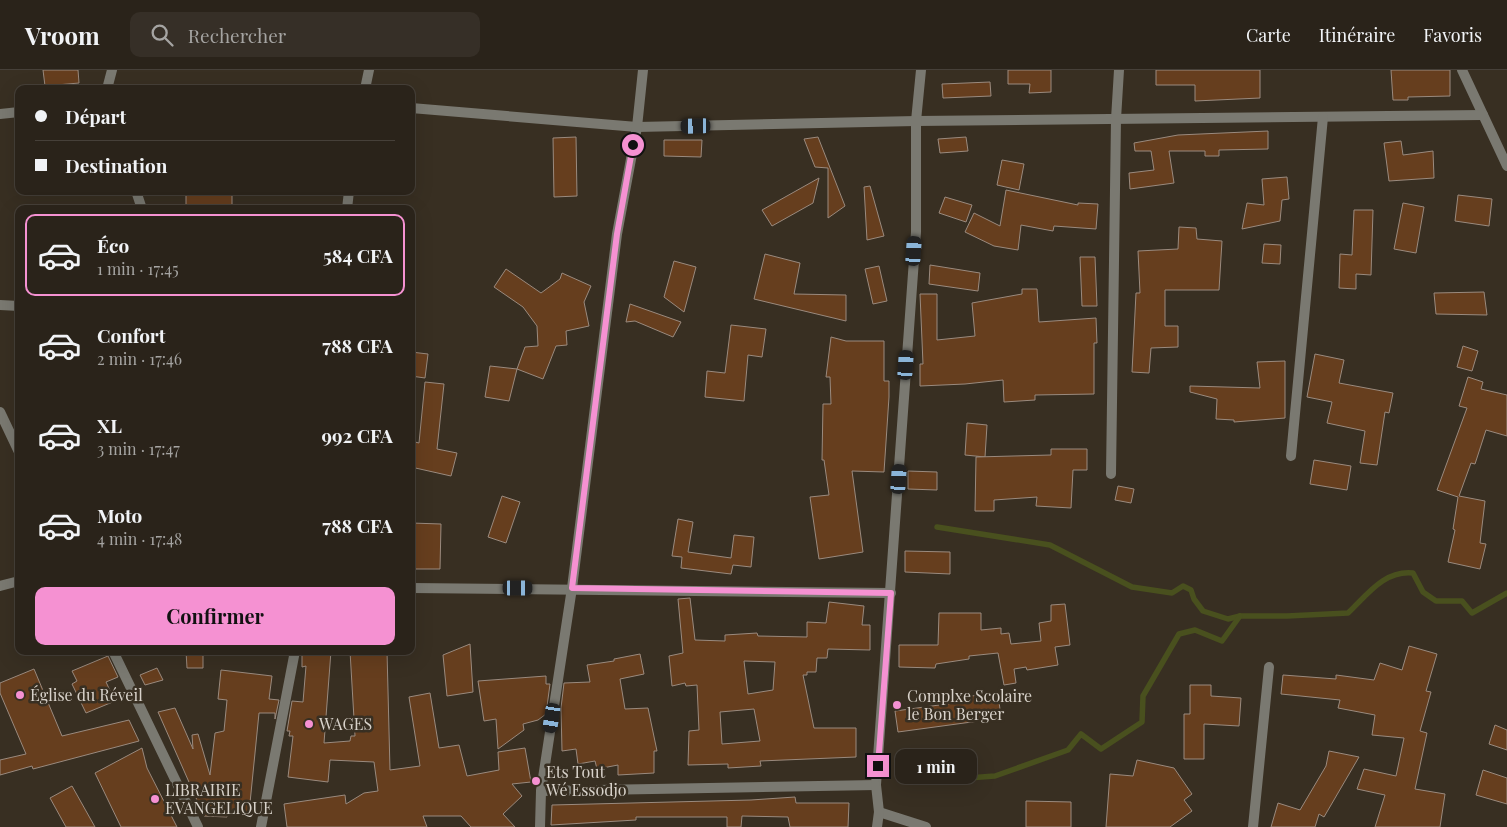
<!DOCTYPE html>
<html lang="fr">
<head>
<meta charset="utf-8">
<style>
	:root { --surface:#2a231a; --page:#362f27; --text:#f1f3f6; --muted:#a5a4a2; --line:#464039; --accent:#f591d2 }
	body { margin:0; font-family:"Playfair Display",serif; background:var(--page); color:var(--text); height:100vh; display:flex; flex-direction:column; font-size:19px; white-space:nowrap }
	* { box-sizing:border-box; margin:0 }
	p { font-size:16px; color:var(--muted) }
	.icon { flex:none; width:28px; height:28px; fill:none; stroke:currentColor; stroke-width:2; stroke-linecap:round; stroke-linejoin:round }
	.map { position:relative; flex:1; overflow:hidden }
	.drawer { position:absolute; left:15px; top:135px; width:400px; height:450px; display:flex; flex-direction:column; background:var(--surface); border-radius:10px; box-shadow:0 5px 20px #0002,0 0 0 1px var(--line) }
	.drawer>* { flex:none }
	.banner { position:absolute; left:15px; top:15px; width:400px; height:110px; border-radius:10px; box-shadow:0 5px 20px #0002,0 0 0 1px var(--line); display:grid; align-content:center; height:110px; padding:0 20px; background:var(--surface) }
	.end { position:absolute; width:22px; height:22px; margin:-11px; border:6px solid #f591d2; background:#111; box-shadow:0 0 0 2px #111 }
	.from { border-radius:50% }
	.bubble { position:absolute; height:35px; border-radius:10px; background:var(--surface); box-shadow:0 5px 20px #0002,0 0 0 1px var(--line); font-size:16px; font-weight:700; line-height:35px; text-align:center }
	.car { position:absolute; width:15px; height:30px; margin:-15px -8px; border-radius:6px; box-shadow:0 0 4px 1px #0007; background:linear-gradient(#222 24%,#8ab4d8 0 40%,#222 0 76%,#8ab4d8 0 86%,#222 0) }
	.banner b { display:flex; align-items:center; gap:18px; height:48px; font-size:19px }
	.banner b+b { border-top:1px solid var(--line) }
	.banner i { width:12px; height:12px; background:var(--text) }
	ul { padding:9px 0 0; list-style:none }
	li { display:flex; align-items:center; gap:15px; height:82px; margin:0 10px 8px; padding:0 10px; border:2px solid transparent; border-radius:10px }
	li div { flex:1 }
	li b { display:block; font-size:19px }
	li em { font-style:normal; font-weight:700 }
	li.current { border-color:var(--accent) }
	li>.icon { width:45px; height:45px; stroke-width:1.5 }
	.cta { display:flex; gap:10px; margin-top:auto; padding:10px 20px }
	.cta a { flex:1; height:58px; border-radius:10px; background:var(--accent); color:#111; font-size:20px; font-weight:700; line-height:58px; text-align:center }
	header { display:flex; align-items:center; gap:30px; box-sizing:border-box; height:70px; padding:0 25px; background:var(--surface); border-bottom:1px solid var(--line) }
	header strong { font-size:24px }
	nav { display:flex; gap:28px; margin-inline-start:auto; font-size:18px }
	.search { width:350px; height:45px; background:var(--page); display:flex; align-items:center; gap:12px; box-sizing:border-box; padding:0 18px; border-radius:10px; color:var(--muted); font-size:19px }
	.map>svg:first-child { display:block }
	.lines { fill:none; stroke-linecap:round; stroke-linejoin:round }
	.stream { stroke:#49501e; stroke-width:5.5 }
	.building { fill:#663e1e; stroke:#9a8a7e; fill-rule:evenodd }
	.minor { stroke:#7a7971; stroke-width:10 }
	.route { stroke:#f591d2; stroke-width:6 }
	.poi-dot { fill:#f591d2; stroke:#382f22; stroke-width:2 }
	.labels { text-anchor:middle; stroke-width:5; stroke-linejoin:round; paint-order:stroke }
	.poi-label { font-size:16px; fill:#d8d2ca; stroke:#382f22; text-anchor:start }
</style>
</head>
<body>
<header>
<strong>Vroom</strong>
<div class="search"><svg class="icon" aria-label="search" viewBox="0 0 24 24"><circle cx="10" cy="10" r="6"/><path d="M15 15l6 6"/></svg>Rechercher</div>
<nav><a>Carte</a><a>Itinéraire</a><a>Favoris</a></nav>
</header>
<div class="map">
<svg width="1507" height="757" viewBox="0 0 1507 757">
	<rect width="100%" height="100%" fill="#382f22"/>
	<g class="lines">
		<!-- stream -->
		<g class="stream">
			<path d="M937,457l113,18 82,42 40,6 11,-7 8,4 3,9 9,12 25,8 12,-3h47l61,-3c19,-18 36,-43 65,-40l10,19 13,9h26l10,12 35,-20"/>
			<path d="M914,706l54,2 27,-2 73,-26 13,-16 20,15 41,-27 1,-26 36,-62 16,-4 27,11 18,-25"/>
		</g>
	</g>
	<!-- building -->
	<g class="building">
		<path d="M43,0h35l1,13 -34,3z"/>
		<path d="M1008,0h43v22l-22,1 1,-9h-22z"/>
		<path d="M1156,0h104v28l-65,3v-16h-39z"/>
		<path d="M1391,0h59v26l-42,1v3h-15z"/>
		<path d="M990,12l1,14 -48,2 -1,-14z"/>
		<path d="M1268,61v18l-49,1v6h-14v-5h-36l5,32 -44,6 -1,-16 25,-3 -3,-19h-16l-1,-8 44,-8z"/>
		<path d="M576,67l1,59 -23,1 -1,-59z"/>
		<path d="M818,67l27,69 -17,12v-50l-13,-1 -11,-28z"/>
		<path d="M966,67l2,14 -28,2 -2,-14z"/>
		<path d="M664,70h38l-1,17 -37,-1z"/>
		<path d="M1401,71l2,14 30,-4 1,27 -45,3 -5,-38z"/>
		<path d="M1002,90l22,4 -5,26 -22,-5z"/>
		<path d="M1287,107l2,22 -7,1 -2,21 -38,8 5,-26 17,2 -2,-26z"/>
		<path d="M819,108l-6,25 -41,23 -10,-16z"/>
		<path d="M870,116l14,50 -17,4 -3,-53z"/>
		<path d="M1006,120l72,15v-2l20,1 -2,25 -42,-3 -1,5 -32,-6 -3,25 -24,-4 -29,-14 9,-19 26,13z"/>
		<rect x="186" y="123" width="46" height="16"/>
		<path d="M1458,125l34,4 -3,27 -34,-5z"/>
		<path d="M945,127l27,8 -6,17 -27,-9z"/>
		<path d="M1403,133l21,4 -8,46 -22,-4z"/>
		<path d="M1354,140h19l-2,65 -15,-1v15l-17,-1 1,-34 12,1z"/>
		<path d="M1179,157l17,1 1,11 25,2 -3,49h-54v36h13v21l-27,1 -2,25 -17,-1 4,-79h4l-2,-42 40,-2z"/>
		<path d="M1264,174l17,1 -1,19 -18,-1z"/>
		<path d="M765,184l35,9 -6,31 52,1v26l-92,-22z"/>
		<path d="M1080,187h15l2,49h-15z"/>
		<path d="M674,191l22,6 -12,45 -20,-15z"/>
		<path d="M930,195l50,8 -2,18 -49,-7z"/>
		<path d="M879,196l8,35 -14,3 -8,-35z"/>
		<path d="M506,199l35,24 19,-14 2,-6 29,13 -7,16 5,24 -23,5 1,14 -11,1 -13,33 -26,-10 8,-22 13,-1 -1,-20 -14,-19 -29,-20z"/>
		<path d="M1022,219h15l2,33 57,-4 1,25h-3v51l-59,1v5l-31,2 -1,-22 -38,4 -45,2v-22h3l-3,-70h17v46l38,-4 -3,-33 50,-9z"/>
		<path d="M1484,222l3,23 -51,-1 -2,-21z"/>
		<path d="M630,234l51,18 -8,15 -38,-16 -9,1z"/>
		<path d="M731,255l35,4 -4,28 -14,-2 -4,46 -39,-4 2,-26 18,2z"/>
		<path d="M831,267l15,4h38v40h5v16l-5,75 -32,-1 11,81 -44,7 -9,-62 19,-2 -5,-35h-2l1,-56h8l-1,-27h-4z"/>
		<path d="M1463,276l15,5 -6,20 -15,-4z"/>
		<path d="M411,282l17,2 -3,24 -14,-2z"/>
		<path d="M1315,284l29,6 -5,23 54,10 -4,20 -4,-1 -8,53 -17,-2 5,-32 -38,-8 5,-21 -25,-5z"/>
		<path d="M1285,291v57l-51,4v-2l-18,-1 1,-20 -27,-7v-6l70,2 -3,-26z"/>
		<path d="M490,296l27,3 -8,32 -24,-4z"/>
		<path d="M1468,307l15,5 -2,7 26,6v41l-21,-6 -11,34 -4,-1 -12,33 26,5 -5,42 6,1 -6,25 -32,-7 7,-32 -2,-1 5,-32 -21,-7 30,-82 -8,-2z"/>
		<path d="M425,312l19,2 -7,65 20,4 -6,23 -40,-9v-26l8,2z"/>
		<path d="M967,353l20,2 -2,32 -20,-2z"/>
		<path d="M1051,379h36v21h-14l-2,38 -35,-2 1,-9 -43,3v11h-19l1,-54 75,-2z"/>
		<path d="M1314,390l37,6 -4,24 -37,-6z"/>
		<path d="M908,401l29,1v18l-29,-1z"/>
		<path d="M1118,416l16,3 -3,14 -16,-3z"/>
		<path d="M502,426l18,6 -14,41 -18,-6z"/>
		<path d="M678,449l15,3 -5,30 43,6 3,-23 20,2 -3,30 -18,-2 -2,9 -50,-6 1,-11 -10,-1z"/>
		<path d="M411,453l30,1 -1,45h-29z"/>
		<path d="M905,481l45,1v22l-45,-2z"/>
		<path d="M690,528l5,42 30,1v-6l32,-2 1,3 49,1v-15l19,1 3,-21 35,4 -2,19h8v25l-42,-1 -1,9h-10l-1,14h-9v3h-4l11,53h42v29l-96,4 1,5 -33,2v-4l-40,1 1,-34 10,-1 -2,-45 -11,1 -1,-3 -13,3 -3,-30 14,-3 -5,-54zM744,591l31,1 -2,28 -25,4zM754,639l6,32 -38,3 -2,-32z"/>
		<path d="M1065,534l5,41 -15,2 3,18 -31,5 -1,-3 -12,2 2,14 -12,2 -6,-32 -29,3v3l-33,5 -1,4 -36,-1v-22h39l1,-32h42v17l20,-2v6l8,-1 2,11 30,-3 -2,-18 12,-2v-16z"/>
		<path d="M470,574l3,48 -26,4 -4,-41z"/>
		<path d="M1409,576l28,8 -11,37 5,1 -11,39 7,2 -12,56 30,5 -5,33h-65l10,-32 -28,-6 7,-20 32,7 8,-38 -32,-3 3,-20 -37,-7 2,-8 -59,-6 2,-19 53,4v-4l38,5 6,-17 22,7z"/>
		<path d="M186,581h17v17h-16z"/>
		<path d="M331,581l-7,92 26,-2 1,-5h4l-5,-85h37l3,119 30,-4 -11,-69 21,-4 9,55 20,-3 8,31 32,-6 -1,-18 27,-4 6,34 -19,2 10,12 -19,18 12,13h-44l-10,-11h-38l4,11h-140l-3,-23 61,-9 1,9 18,-11 14,-2 -4,-29 -44,-2 -2,22 -40,-5 5,-41h-4l1,-5h-3l5,-30 11,1 3,-36 -4,1v-15z"/>
		<path d="M640,584l4,20 -24,5 5,30 23,-1 9,43h-3v22l-36,2v-10l-21,4 -2,-8 -17,3 -2,-15 -14,2 -1,-43 3,-25 26,-1 -3,-17 27,-4v-2z"/>
		<path d="M108,586l10,21 -12,5 9,19 -29,12 -14,-29 5,-3 -5,-10z"/>
		<path d="M157,598l6,12 -18,5 -5,-10z"/>
		<path d="M34,599l28,67 67,-16 10,21 -106,28 -1,-3 -32,9v-15l26,-6 -26,-61v-10z"/>
		<path d="M221,600l51,6 -3,23 10,1 -4,19v-6h-16l-10,100 -22,-2v6l-23,-1 -46,-104 17,-4 18,41 -1,-14 6,-1 12,41 5,-42 9,-2 3,-31 -9,-1z"/>
		<path d="M546,606v8h4l-4,30 -8,6 -15,4 1,6 -26,19 -2,-30 -12,2 -6,-40z"/>
		<path d="M1190,615h21v11l30,2 -2,28 -35,-2v35h-20v-45h6z"/>
		<path d="M998,623l3,25 -103,14 -3,-21 59,-8v-5z"/>
		<path d="M1495,655l12,5v20l-18,-6z"/>
		<path d="M142,678l5,20 30,59h-56l-26,-54z"/>
		<path d="M1329,681l30,6 -35,60 -5,-3 -4,13h-44l7,-24 22,7 26,-44z"/>
		<path d="M1137,690l37,8 18,26 -8,6 8,11 -22,16h-64l4,-53 23,2z"/>
		<path d="M1483,700l24,8v26l-31,-9z"/>
		<path d="M72,716l23,41h-29l-16,-29z"/>
		<path d="M795,727l1,6h53l-1,24h-58l-2,-10 -46,-1 -1,11h-14v-10h-91v3l-85,5 1,-20 199,-5z"/>
		<path d="M1026,731l45,1v25h-45z"/>
	</g>
	<g class="lines">
		<!-- minor -->
		<g class="minor">
			<path d="M1462,0l45,96"/>
			<path d="M107,19l5,-19"/>
			<path d="M365,19l4,-19"/>
			<path d="M411,38l226,19 279,-6 567,-6"/>
			<path d="M0,44l19,-2"/>
			<path d="M136,121l6,18"/>
			<path d="M347,139l2,-18"/>
			<path d="M0,235l19,1"/>
			<path d="M0,342l19,40"/>
			<path d="M1291,386l32,-339"/>
			<path d="M1111,404l5,-355 3,-49"/>
			<path d="M0,516l19,-5"/>
			<path d="M411,518l480,5"/>
			<path d="M113,581l85,176"/>
			<path d="M541,721l335,-6"/>
			<path d="M879,742l47,15"/>
			<path d="M261,757l34,-176"/>
			<path d="M540,757l1,-36 31,-203 45,-354 20,-107 6,-57"/>
			<path d="M877,757l2,-15 -3,-27 40,-553v-111l5,-51"/>
			<path d="M1253,757l16,-160"/>
		</g>
	</g>
	<g class="lines">
		<!-- route -->
		<path class="route" d="M633,75l-16,89 -45,354 319,5 -13,173"/>
	</g>
	<!-- markers -->
	<g class="poi-dot">
		<circle cx="20" cy="625" r="5"/>
		<circle cx="897" cy="635" r="5"/>
		<circle cx="309" cy="654" r="5"/>
		<circle cx="536" cy="711" r="5"/>
		<circle cx="155" cy="729" r="5"/>
	</g>
	<g class="labels">
		<!-- poi labels -->
		<g class="poi-label">
			<text x="30" y="631">Église du Réveil</text>
			<text x="907" y="632">Complxe Scolaire<tspan x="907" dy="18">le Bon Berger</tspan></text>
			<text x="319" y="660">WAGES</text>
			<text x="546" y="708">Ets Tout<tspan x="546" dy="18">Wé Essodjo</tspan></text>
			<text x="165" y="726">LIBRAIRIE<tspan x="165" dy="18">EVANGELIQUE</tspan></text>
		</g>
	</g>
</svg>
<i class="end from" style="left:633px;top:75px"></i>
<i class="end" style="left:878px;top:696px"></i>
<div class="bubble" style="left:895px;top:679px;width:82px">1 min</div>
<i class="car" style="left:696px;top:56px;rotate:269deg"></i>
<i class="car" style="left:914px;top:181px;rotate:4deg"></i>
<i class="car" style="left:906px;top:295px;rotate:4deg"></i>
<i class="car" style="left:899px;top:409px;rotate:4deg"></i>
<i class="car" style="left:518px;top:518px;rotate:90deg"></i>
<i class="car" style="left:552px;top:648px;rotate:189deg"></i>
<div class="banner">
<b><i class="from"></i>Départ</b>
<b><i></i>Destination</b>
</div>
<section class="drawer">
<ul>
<li class="current"><svg class="icon" aria-label="car" viewBox="0 0 24 24"><path d="M5 17H2v-5l4-1 3-4h7l3 4 3 1v5h-3M9 17h6M6 11h13"/><circle cx="7" cy="17" r="2"/><circle cx="17" cy="17" r="2"/></svg><div><b>Éco</b><p>1 min · 17:45</p></div><em>584 CFA</em></li>
<li><svg class="icon" aria-label="car" viewBox="0 0 24 24"><path d="M5 17H2v-5l4-1 3-4h7l3 4 3 1v5h-3M9 17h6M6 11h13"/><circle cx="7" cy="17" r="2"/><circle cx="17" cy="17" r="2"/></svg><div><b>Confort</b><p>2 min · 17:46</p></div><em>788 CFA</em></li>
<li><svg class="icon" aria-label="car" viewBox="0 0 24 24"><path d="M5 17H2v-5l4-1 3-4h7l3 4 3 1v5h-3M9 17h6M6 11h13"/><circle cx="7" cy="17" r="2"/><circle cx="17" cy="17" r="2"/></svg><div><b>XL</b><p>3 min · 17:47</p></div><em>992 CFA</em></li>
<li><svg class="icon" aria-label="car" viewBox="0 0 24 24"><path d="M5 17H2v-5l4-1 3-4h7l3 4 3 1v5h-3M9 17h6M6 11h13"/><circle cx="7" cy="17" r="2"/><circle cx="17" cy="17" r="2"/></svg><div><b>Moto</b><p>4 min · 17:48</p></div><em>788 CFA</em></li>
</ul>
<div class="cta"><a>Confirmer</a></div>
</section>
</div>
</body>
</html>
